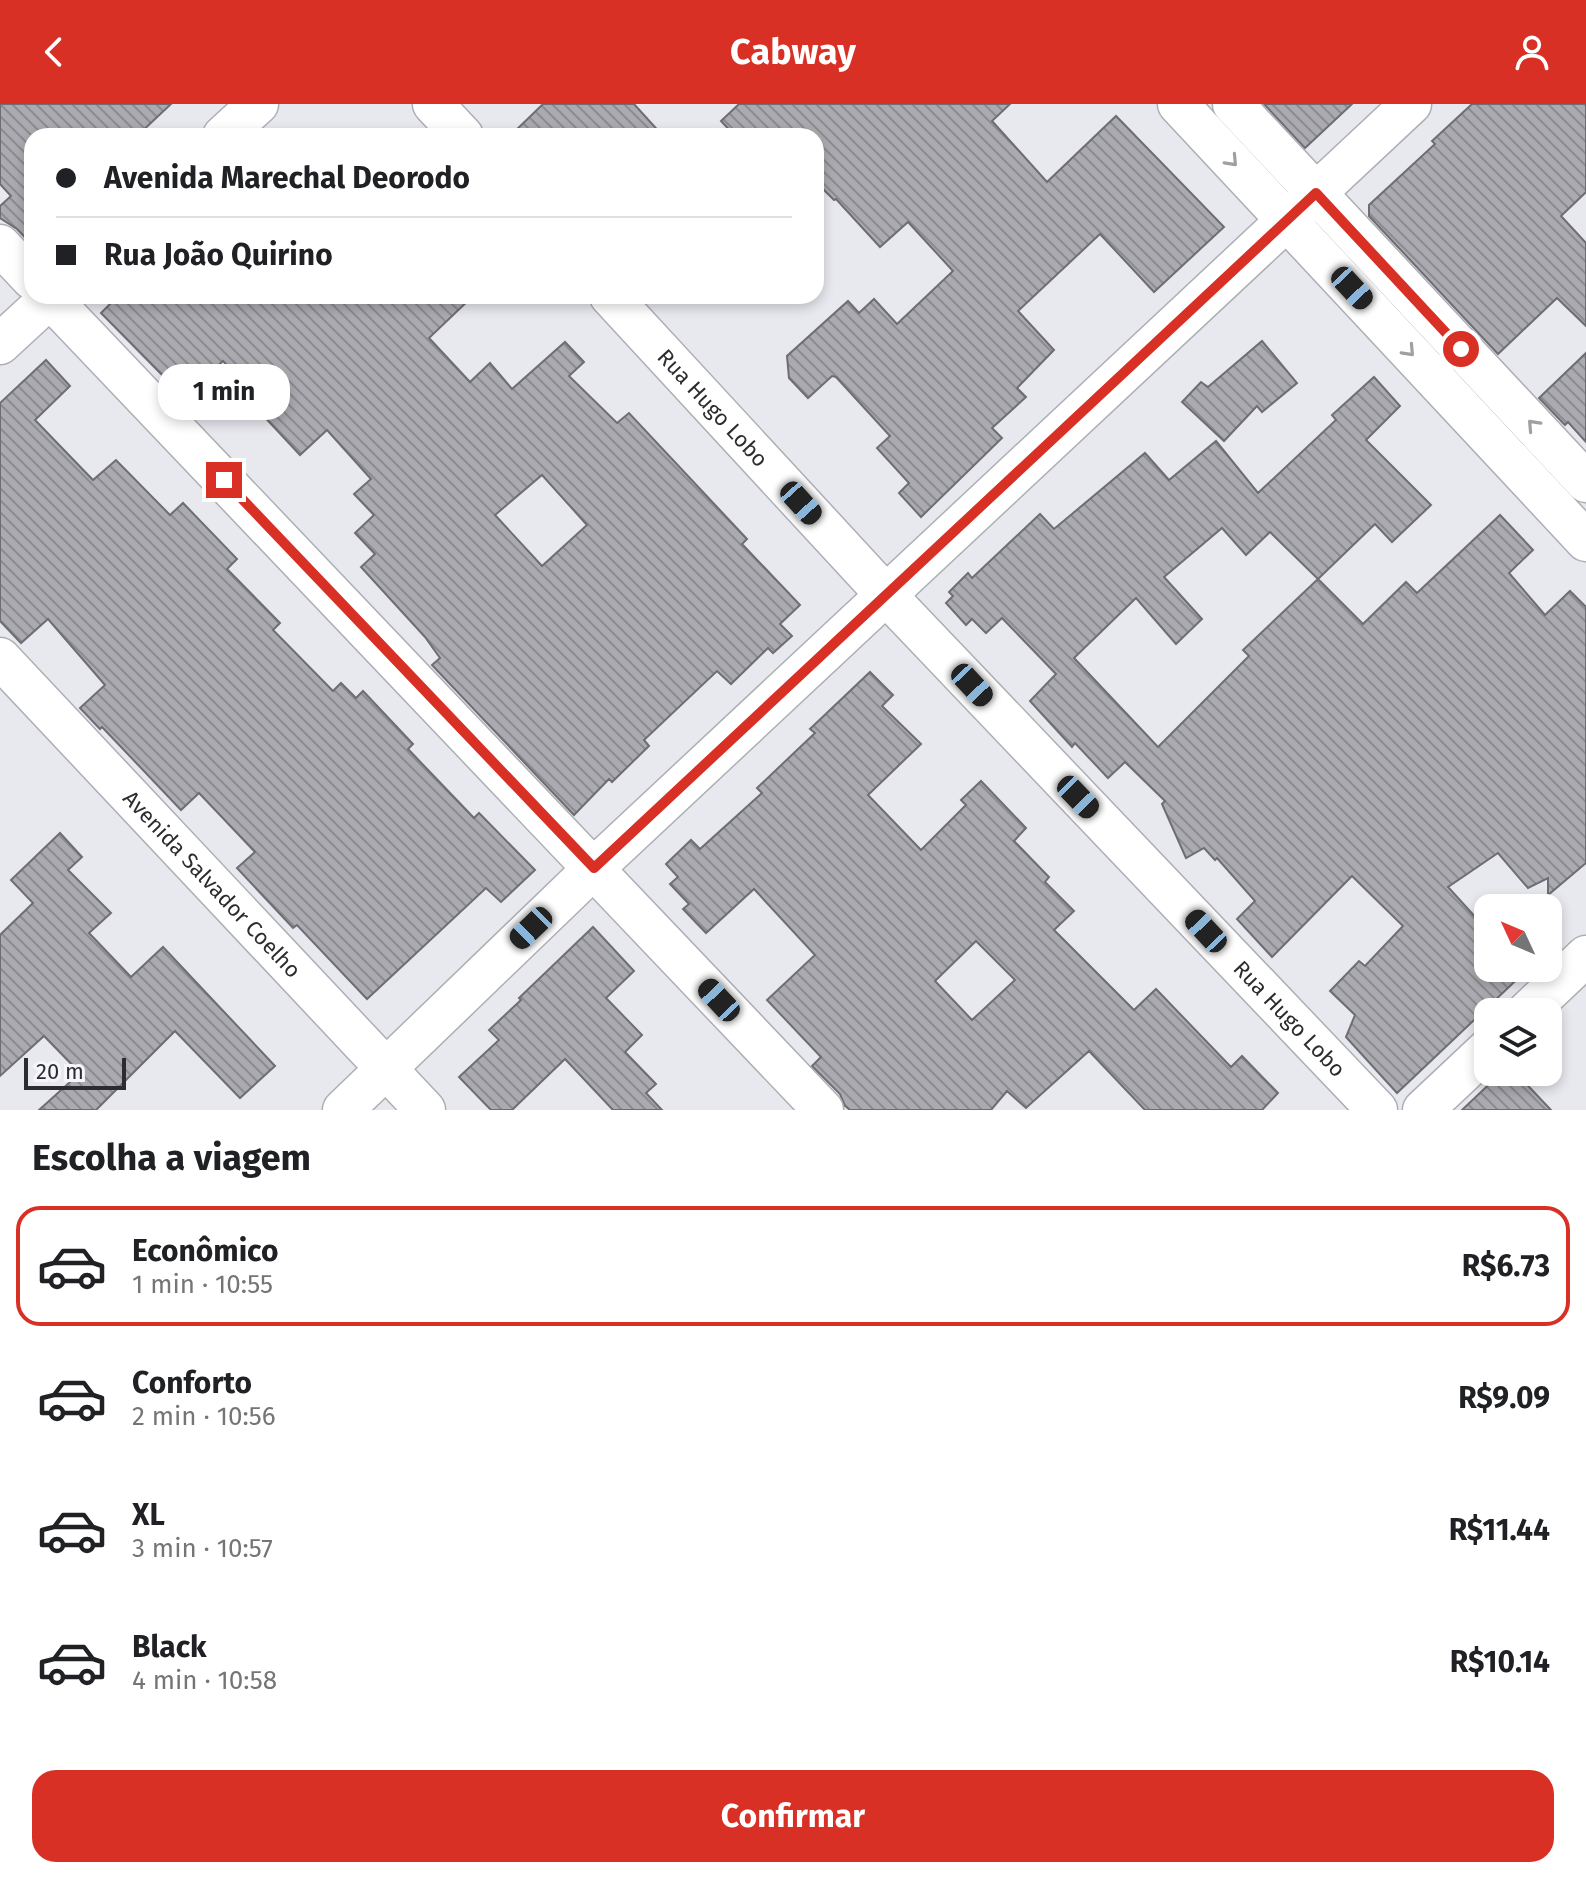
<!DOCTYPE html>
<html lang="pt">
<head>
<meta charset="utf-8">
<style>
	:root { --surface:#fff; --page:#f6f6f6; --text:#202124; --muted:#757577; --line:#e0e0e0; --accent:#d93025 }
	body { margin:0; font-family:"Fira Sans",sans-serif; background:var(--page); color:var(--text); height:100vh; display:flex; flex-direction:column; font-size:30px; white-space:nowrap }
	* { box-sizing:border-box; margin:0 }
	p { font-size:26px; color:var(--muted) }
	.icon { flex:none; width:44px; height:44px; fill:none; stroke:currentColor; stroke-width:2; stroke-linecap:round; stroke-linejoin:round }
	.map { position:relative; height:1006px; overflow:hidden }
	.sheet { display:flex; flex-direction:column; background:var(--surface); flex:1 }
	.sheet>* { flex:none }
	.top-card { position:absolute; left:24px; top:24px; width:800px; height:176px; border-radius:24px; box-shadow:0 4px 12px #0003; display:grid; align-content:center; height:176px; padding:0 32px; background:var(--surface) }
	.needle { width:52px; rotate:314deg }
	.tools { position:absolute; left:1474px; top:790px; display:grid; gap:16px }
	.tools a { display:grid; place-items:center; width:88px; height:88px; border-radius:16px; background:var(--surface); box-shadow:0 4px 12px #0003; font-size:40px }
	.scale { position:absolute; left:24px; bottom:20px; width:102px; box-sizing:border-box; padding-left:8px; border:4px solid #2c2b2e; border-top:0; font-size:22px; line-height:28px; white-space:nowrap; color:#2c2b2e; -webkit-text-stroke:6px #f6f5fc; paint-order:stroke }
	.end { position:absolute; width:36px; height:36px; margin:-18px; border:10px solid #d93025; background:#fff; box-shadow:0 0 0 4px #fff }
	.from { border-radius:50% }
	.bubble { position:absolute; height:56px; border-radius:24px; background:var(--surface); box-shadow:0 4px 12px #0003; font-size:26px; font-weight:700; line-height:56px; text-align:center }
	.car { position:absolute; width:24px; height:48px; margin:-24px -12px; border-radius:10px; box-shadow:0 0 6px 2px #0007; background:linear-gradient(#222 24%,#8ab4d8 0 40%,#222 0 76%,#8ab4d8 0 86%,#222 0) }
	.top-card b { display:flex; align-items:center; gap:28px; height:76px; font-size:30px }
	.top-card b+b { border-top:2px solid var(--line) }
	.top-card i { width:20px; height:20px; background:var(--text) }
	ul { padding:0; list-style:none }
	li { display:flex; align-items:center; gap:24px; height:120px; margin:0 16px 12px; padding:0 16px; border:4px solid transparent; border-radius:24px }
	li div { flex:1 }
	li b { display:block; font-size:30px }
	li em { font-style:normal; font-weight:700 }
	li.selected { border-color:var(--accent) }
	li>.icon { width:72px; height:72px; stroke-width:1.5 }
	h2 { padding:0 32px; font-size:36px; line-height:96px }
	.primary-button { display:flex; gap:16px; margin-top:auto; padding:16px 32px }
	.primary-button a { flex:1; height:92px; border-radius:24px; background:var(--accent); color:#fff; font-size:32px; font-weight:700; line-height:92px; text-align:center }
	header { display:flex; justify-content:space-between; align-items:center; height:104px; padding:0 32px; background:var(--accent); color:#fff; font-size:36px; font-weight:700 }
	.map>svg:first-child { display:block }
	.building { fill:url(#building-back-hatch); stroke:#6d6d73; stroke-width:2; fill-rule:evenodd }
	.lines { fill:none; stroke-linecap:round; stroke-linejoin:round }
	.minor-casing { stroke:#aeaeb5; stroke-width:43 }
	.minor { stroke:#fff; stroke-width:40 }
	.oneway { stroke:#a0a0a1 }
	.route { stroke:#d93025; stroke-width:10 }
	.labels { text-anchor:middle; stroke-width:6; stroke-linejoin:round; paint-order:stroke }
	.street-label { font-size:22px; fill:#2c2b2e; stroke:#f6f5fc }
</style>
</head>
<body>
<header><svg class="icon" aria-label="back" viewBox="0 0 24 24"><path d="M15 5l-7 7 7 7"/></svg>Cabway<svg class="icon" aria-label="person" viewBox="0 0 24 24"><circle cx="12" cy="8" r="4"/><path d="M4 21q1-7 8-7t8 7"/></svg></header>
<div class="map">
<svg width="1586" height="1006" viewBox="0 0 1586 1006">
	<defs>
		<pattern id="building-back-hatch" width="6" height="6" patternUnits="userSpaceOnUse" patternTransform="scale(2)"><rect width="6" height="6" fill="#aaaab0"/><path d="M-1 5l2 2M0 0l6 6M5-1l2 2" fill="none" stroke="#8b8b90"/></pattern>
	</defs>
	<rect width="100%" height="100%" fill="#e8e8ef"/>
	<!-- building -->
	<g class="building">
		<path d="M0,0h171l-34,32h-105v109l-15,-16 -17,-11v-12l11,-10 -11,-12z"/>
		<path d="M543,0h91l29,32h-153z"/>
		<path d="M739,0h271l-18,17 55,61 69,-66 108,111 -70,65 -54,-58 -82,77 36,39 -37,38 9,9 -34,31 10,10 -81,79 -22,-24 10,-10 -32,-35 13,-12 -54,-59 -4,-1 -24,22 -19,-20 -2,-22 61,-55 11,12 15,-14 23,25 56,-53 -45,-49 -28,25 -44,-48 -2,1 -18,-18v-46h-81l-14,-15z"/>
		<path d="M1264,0h88l-47,44z"/>
		<path d="M1472,0h114v88l-25,24 25,27v83l-29,-28 -59,56 -129,-138v-11l66,-61 -3,-3z"/>
		<path d="M118,192h355l-44,42 41,44 20,-19 22,26 53,-47 19,20 -15,14 48,47 12,-10 118,126 -5,5 58,61 -20,19 12,12 -19,17 -5,-5 -37,36 -14,-13 -73,69 5,6 -37,36 -3,-3 -35,36 -142,-150 8,-7 -15,-21 -64,-70 14,-13 -20,-21 19,-18 -20,-21 17,-15 -44,-49 -27,25 -41,-44 6,-5 -42,-45 -30,28 -11,-11 -9,8 -72,-73zM542,371l45,50 -45,41 -47,-51z"/>
		<path d="M1262,237l35,42 -35,29 -5,-6 -33,35 -42,-39 19,-20 7,5z"/>
		<path d="M1586,249v89l-18,-20 -3,3 -2,-2 -24,-25z"/>
		<path d="M46,256l24,26 -35,34 58,60 23,-20 54,55 13,-12 54,56 -10,10 53,54 -7,7 60,61 8,-8 15,15 7,-7 50,53 -5,5 66,69 5,-5 56,57 -34,32 -15,-14 -119,111 -70,-74 -4,3 -56,-60 18,-16 -56,-59 -18,17 -79,-83 -2,2 -20,-21 25,-23 -57,-66 -27,24 -21,-22v-218z"/>
		<path d="M1374,273l26,29 -34,34 65,65 -39,37 -17,-18 -57,55 45,45 43,-42 11,11 83,-78 33,35 -24,23 36,42 25,-24 16,16v256l-38,32v-17l-20,10 -30,-35 -50,34 40,44v37h41l-132,125 -51,-56 9,-22 -25,-24 29,-30 6,5 38,-40 -51,-50 -80,81 -35,-38 18,-18 -38,-43 -2,2 -11,-12 -18,10 -24,-54 3,-3 -40,-39 -17,16 -33,-35 -3,4 -42,-46 26,-27 -54,-56 -16,15 -14,-14 -6,6 -20,-22 7,-7 -4,-4 19,-19 4,5 68,-64 14,15 91,-76 24,27 47,-39 42,52 78,-73 -4,-5zM1222,424l24,27 24,-23 48,47 -75,71 6,6 -91,91 -84,-89 62,-60 40,46 26,-25 -38,-42z"/>
		<path d="M870,568l23,23 -11,11 39,38 -53,51 53,55 45,-45 -5,-5 20,-19 45,47 -12,13 35,36 -4,5 29,29 -20,19 80,80 22,-21 75,78 11,-11 36,37 -16,17h-117l-56,-59 -63,57 -19,-17 -16,19h-141l-5,-4 -5,-12 -28,-28 9,-9 -54,-57 48,-45 -61,-66 -48,44 -23,-24 6,-5 -19,-20 8,-7 -12,-13 25,-24 9,9 62,-56 -5,-5 58,-55 -5,-4zM976,837l39,39 -43,40 -37,-39z"/>
		<path d="M60,729l22,24 -14,13 43,43 -22,20 42,44 32,-30 112,119 -35,32 -65,-67 -79,79h-57l41,-37 -36,-37 -44,40v-141l33,-32 -22,-23z"/>
		<path d="M593,823l41,44 -28,27 36,37 -17,17 31,32 -10,9 16,17h-49l-48,-51 -53,51h-21l-32,-33 40,-37 -10,-10 32,-30 -2,-2z"/>
		<path d="M1502,968h13l36,38h-89z"/>
	</g>
	<g class="lines">
		<!-- minor casing -->
		<g class="minor-casing">
			<g id="minor">
				<path d="M433,0l30,32"/>
				<path d="M1178,0l408,437"/>
				<path d="M1233,0l353,378"/>
				<path d="M223,32l35,-32"/>
				<path d="M0,141l32,34"/>
				<path d="M48,192l775,814"/>
				<path id="s1" d="M610,192l276,299 491,515"/>
				<path d="M0,240l52,-48"/>
				<path id="s2" d="M0,554l425,452"/>
				<path d="M1527,908l59,-56"/>
				<path d="M343,1006l251,-242 817,-764"/>
				<path d="M1423,1006l65,-61"/>
			</g>
		</g>
		<!-- minor -->
		<use href="#minor" class="minor"/>
	</g>
	<!-- one-way arrows -->
	<defs><path id="oneway-chevron" d="M-2-3.5L2.5 0L-2 3.5" fill="none" stroke-width="1.6" stroke-linecap="round" stroke-linejoin="round" transform="scale(2)"/></defs>
	<g class="oneway">
		<use href="#oneway-chevron" transform="translate(1232 57) rotate(47)"/>
		<use href="#oneway-chevron" transform="translate(1409 247) rotate(47)"/>
		<use href="#oneway-chevron" transform="translate(1533 321) rotate(-133)"/>
	</g>
	<g class="lines">
		<!-- route -->
		<path class="route" d="M224,376l370,388 722,-675 145,156"/>
	</g>
	<g class="labels">
		<!-- street labels -->
		<g class="street-label">
			<text dy="8" stroke="none"><textPath href="#s1" startOffset="152">Rua Hugo Lobo</textPath></text>
			<text dy="8" stroke="none"><textPath href="#s2" startOffset="310">Avenida Salvador Coelho</textPath></text>
			<text dy="8" stroke="none"><textPath href="#s1" startOffset="992">Rua Hugo Lobo</textPath></text>
		</g>
	</g>
</svg>
<div class="tools">
<a><svg class="needle" viewBox="-14 -14 28 28"><path d="M0-13l5 13h-10z" fill="#e53935"/><path d="M0 13l5-13h-10z" fill="#757577"/></svg></a>
<a><svg class="icon" aria-label="layers" viewBox="0 0 24 24"><path d="M12 4l9 5-9 5-9-5zM3 14l9 5 9-5"/></svg></a>
</div>
<div class="scale">20 m</div>
<i class="end from" style="left:1461px;top:245px"></i>
<i class="end" style="left:224px;top:376px"></i>
<div class="bubble" style="left:158px;top:260px;width:132px">1 min</div>
<i class="car" style="left:1352px;top:184px;rotate:137deg"></i>
<i class="car" style="left:801px;top:399px;rotate:138deg"></i>
<i class="car" style="left:972px;top:581px;rotate:137deg"></i>
<i class="car" style="left:1078px;top:693px;rotate:136deg"></i>
<i class="car" style="left:531px;top:824px;rotate:226deg"></i>
<i class="car" style="left:1206px;top:827px;rotate:317deg"></i>
<i class="car" style="left:719px;top:896px;rotate:317deg"></i>
<div class="top-card">
<b><i class="from"></i>Avenida Marechal Deorodo</b>
<b><i></i>Rua João Quirino</b>
</div>
</div>
<section class="sheet">
<h2>Escolha a viagem</h2>
<ul>
<li class="selected"><svg class="icon" aria-label="car" viewBox="0 0 24 24"><path d="M5 17H2v-5l4-1 3-4h7l3 4 3 1v5h-3M9 17h6M6 11h13"/><circle cx="7" cy="17" r="2"/><circle cx="17" cy="17" r="2"/></svg><div><b>Econômico</b><p>1 min · 10:55</p></div><em>R$6.73</em></li>
<li><svg class="icon" aria-label="car" viewBox="0 0 24 24"><path d="M5 17H2v-5l4-1 3-4h7l3 4 3 1v5h-3M9 17h6M6 11h13"/><circle cx="7" cy="17" r="2"/><circle cx="17" cy="17" r="2"/></svg><div><b>Conforto</b><p>2 min · 10:56</p></div><em>R$9.09</em></li>
<li><svg class="icon" aria-label="car" viewBox="0 0 24 24"><path d="M5 17H2v-5l4-1 3-4h7l3 4 3 1v5h-3M9 17h6M6 11h13"/><circle cx="7" cy="17" r="2"/><circle cx="17" cy="17" r="2"/></svg><div><b>XL</b><p>3 min · 10:57</p></div><em>R$11.44</em></li>
<li><svg class="icon" aria-label="car" viewBox="0 0 24 24"><path d="M5 17H2v-5l4-1 3-4h7l3 4 3 1v5h-3M9 17h6M6 11h13"/><circle cx="7" cy="17" r="2"/><circle cx="17" cy="17" r="2"/></svg><div><b>Black</b><p>4 min · 10:58</p></div><em>R$10.14</em></li>
</ul>
<div class="primary-button"><a>Confirmar</a></div>
</section>
</body>
</html>
